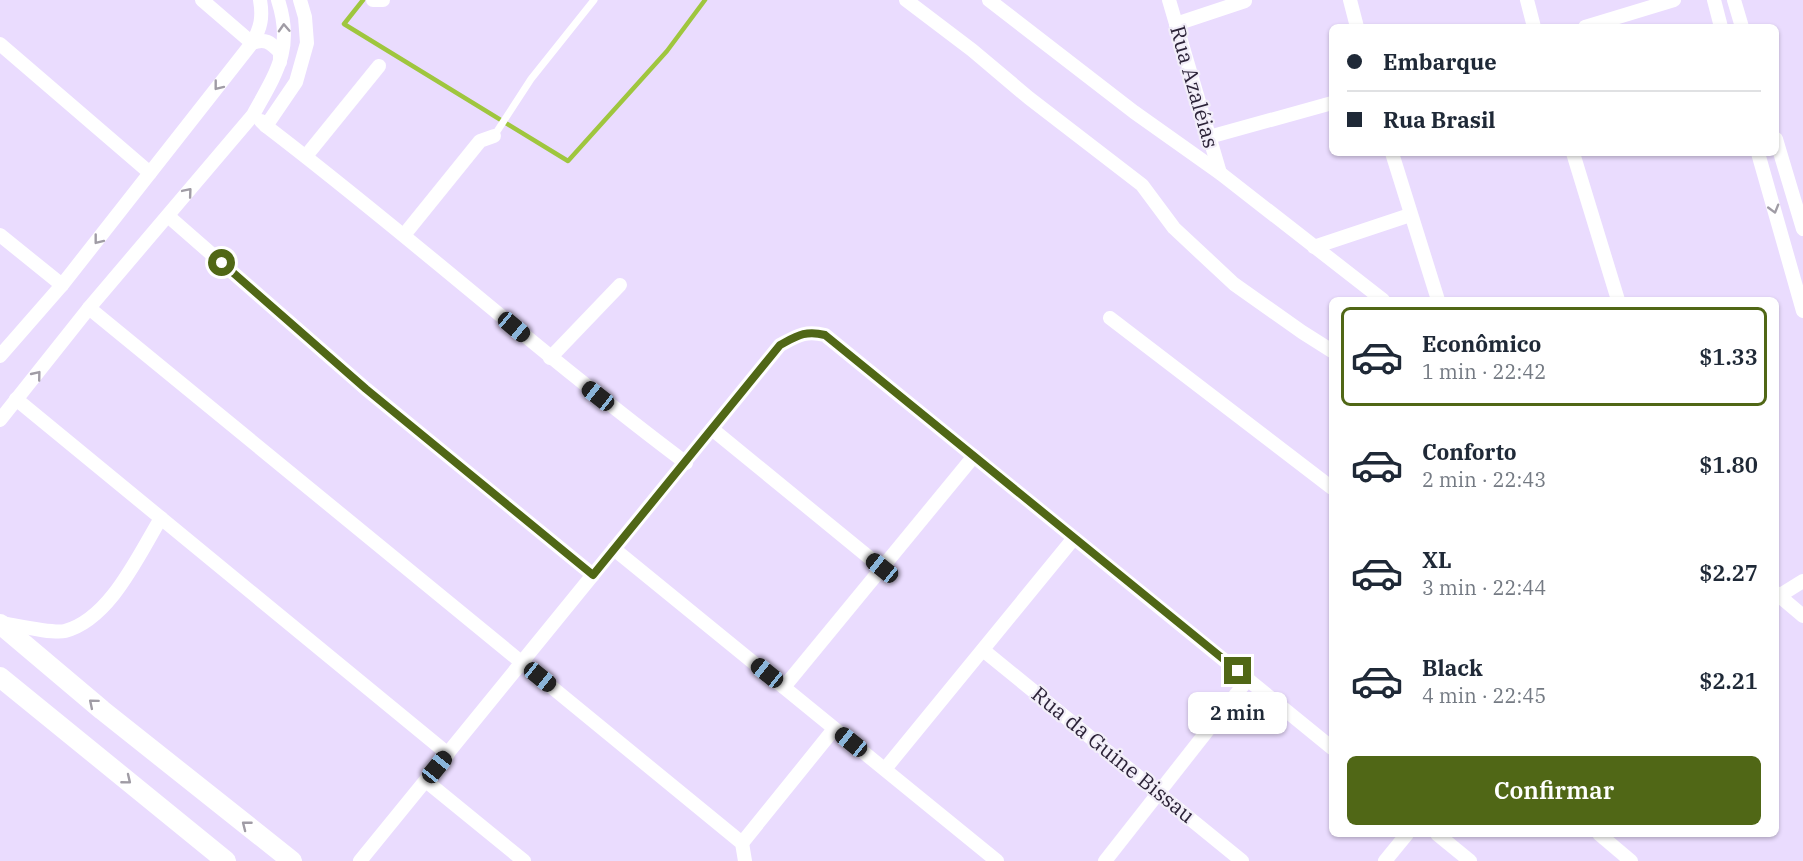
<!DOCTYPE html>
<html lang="pt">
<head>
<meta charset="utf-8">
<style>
	:root { --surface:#fff; --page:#f6f6f7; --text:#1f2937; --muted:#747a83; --line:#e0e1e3; --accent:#506716 }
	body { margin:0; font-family:"IBM Plex Serif",serif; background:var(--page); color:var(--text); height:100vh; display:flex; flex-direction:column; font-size:22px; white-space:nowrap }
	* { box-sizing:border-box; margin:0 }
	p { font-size:20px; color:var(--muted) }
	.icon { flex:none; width:33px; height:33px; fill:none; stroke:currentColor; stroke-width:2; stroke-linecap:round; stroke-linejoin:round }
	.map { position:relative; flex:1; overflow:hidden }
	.side { position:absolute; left:1329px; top:297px; width:450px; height:540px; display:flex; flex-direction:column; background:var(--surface); border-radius:9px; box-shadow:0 2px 4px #0004 }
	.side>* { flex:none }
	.top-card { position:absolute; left:1329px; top:24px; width:450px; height:132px; border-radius:9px; box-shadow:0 2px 4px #0004; display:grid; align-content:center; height:132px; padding:0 18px; background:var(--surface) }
	.end { position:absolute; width:27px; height:27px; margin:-14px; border:8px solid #506716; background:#fff; box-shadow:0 0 0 3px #fff }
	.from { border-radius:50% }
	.bubble { position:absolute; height:42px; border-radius:9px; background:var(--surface); box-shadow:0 2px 4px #0004; font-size:20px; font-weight:600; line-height:42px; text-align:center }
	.car { position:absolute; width:18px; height:36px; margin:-18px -9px; border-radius:8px; box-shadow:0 0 4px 2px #0007; background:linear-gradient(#222 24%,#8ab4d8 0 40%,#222 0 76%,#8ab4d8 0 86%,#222 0) }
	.top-card b { display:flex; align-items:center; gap:21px; height:57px; font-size:22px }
	.top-card b+b { border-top:2px solid var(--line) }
	.top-card i { width:15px; height:15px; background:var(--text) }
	ul { padding:10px 0 0; list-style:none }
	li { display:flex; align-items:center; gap:18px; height:99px; margin:0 12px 9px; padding:0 6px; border:3px solid transparent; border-radius:9px }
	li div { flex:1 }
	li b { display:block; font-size:22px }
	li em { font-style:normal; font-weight:600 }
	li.on { border-color:var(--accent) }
	li>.icon { width:54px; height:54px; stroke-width:1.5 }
	.primary-button { display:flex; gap:12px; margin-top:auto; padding:12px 18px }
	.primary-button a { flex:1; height:69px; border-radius:9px; background:var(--accent); color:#fff; font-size:24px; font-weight:600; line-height:69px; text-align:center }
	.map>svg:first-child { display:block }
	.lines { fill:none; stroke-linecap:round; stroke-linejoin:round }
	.stream { stroke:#9fc63e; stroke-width:4.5 }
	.lane { stroke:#fff; stroke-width:7 }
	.street { stroke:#fff; stroke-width:14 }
	.secondary { stroke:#fff; stroke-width:20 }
	.oneway { stroke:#a09ca5 }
	.route { stroke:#506716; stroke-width:8 }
	.labels { text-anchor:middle; stroke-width:4.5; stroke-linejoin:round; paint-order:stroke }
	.street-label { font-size:21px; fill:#2c2338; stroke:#f2eef9 }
</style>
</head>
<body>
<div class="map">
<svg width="1803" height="861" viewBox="0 0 1803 861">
	<rect width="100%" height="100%" fill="#eadcfe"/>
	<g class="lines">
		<!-- stream -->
		<path class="stream" d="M363,0l-19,24 224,137 99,-110 38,-51"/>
		<!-- lane -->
		<path class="lane" d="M494,136l37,-57 63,-79"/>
		<!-- street -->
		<g class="street">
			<path d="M202,0l50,43c13,-5 18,-1 28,9v10"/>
			<path d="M373,0h10"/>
			<path d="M906,0l66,50 57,48 113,87 32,43 60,56 68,48 30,19"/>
			<path d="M989,0l145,112 86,61 163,127"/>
			<path d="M1169,0l51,173"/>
			<path d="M1350,0l7,27"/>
			<path d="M1527,0l7,27"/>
			<path d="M1714,0l7,27"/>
			<path d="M1734,0l8,27"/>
			<path d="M1176,24l69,-23"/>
			<path d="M1585,27l89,-27"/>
			<path d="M0,44l150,129"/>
			<path d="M261,121l5,5 30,-44 11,-39 -2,-26 -5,-17"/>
			<path d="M266,126c143,109 276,229 420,337"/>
			<path d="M1209,137l123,-34"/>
			<path d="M1776,139l27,90"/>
			<path d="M1392,153l46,147"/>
			<path d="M1573,153l45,147"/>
			<path d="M1758,153l45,158"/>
			<path d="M306,156l73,-90"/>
			<path d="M168,216l198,173 227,186"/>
			<path d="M0,235l62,50"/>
			<path d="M404,235l76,-94 14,-5"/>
			<path d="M1314,247l96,-32"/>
			<path d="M89,308l653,535 3,18"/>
			<path d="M1110,318l222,170"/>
			<path d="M0,356l62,-71 190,-242c9,-15 11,-26 8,-43"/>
			<path d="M550,358l70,-73"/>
			<path d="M16,399l432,355"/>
			<path d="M0,420l89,-112 164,-193c23,-42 41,-66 25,-115"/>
			<path d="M712,429l170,139"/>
			<path d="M614,549l383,312"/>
			<path d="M1776,593l27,23"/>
			<path d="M1779,596l24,-15"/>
			<path d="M1,623c13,2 53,11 64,8 45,-12 73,-75 96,-113"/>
			<path d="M983,650l259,211"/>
			<path d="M784,687l190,-231"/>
			<path d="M885,769l189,-231"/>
			<path d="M426,781l98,80"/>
			<path d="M1437,834l33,27"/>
			<path d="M1599,834l32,27"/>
			<path d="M742,843l92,-114"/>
			<path d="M360,861l420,-516c17,-9 25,-15 45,-10l507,413"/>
			<path d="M1105,861l143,-182"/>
			<path d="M1385,861l22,-27"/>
		</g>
		<!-- secondary -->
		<g class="secondary">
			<path d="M0,624l102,86 190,151"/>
			<path d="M0,677l226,184"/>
		</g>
	</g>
	<!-- one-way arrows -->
	<defs><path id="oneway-chevron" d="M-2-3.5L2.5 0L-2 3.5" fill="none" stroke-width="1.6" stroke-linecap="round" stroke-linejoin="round" transform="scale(1.5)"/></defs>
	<g class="oneway">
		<use href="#oneway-chevron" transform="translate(284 28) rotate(-93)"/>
		<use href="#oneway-chevron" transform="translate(218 86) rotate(128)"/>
		<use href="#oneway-chevron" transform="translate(188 192) rotate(-50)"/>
		<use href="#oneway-chevron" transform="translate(1774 209) rotate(74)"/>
		<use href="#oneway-chevron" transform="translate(98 240) rotate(128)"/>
		<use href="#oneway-chevron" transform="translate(37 375) rotate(-51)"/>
		<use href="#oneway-chevron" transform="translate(93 703) rotate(-140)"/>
		<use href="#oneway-chevron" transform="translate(127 780) rotate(39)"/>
		<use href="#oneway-chevron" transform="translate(246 825) rotate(-142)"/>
	</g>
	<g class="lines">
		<!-- route -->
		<path class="route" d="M222,263l144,126 227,186 187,-230c17,-9 25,-15 45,-10l413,336"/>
	</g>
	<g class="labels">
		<!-- street labels -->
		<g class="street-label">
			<text transform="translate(1194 87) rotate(74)" y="7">Rua Azaléias</text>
			<text transform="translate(1113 755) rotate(39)" y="7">Rua da Guine Bissau</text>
		</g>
	</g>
</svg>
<i class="end from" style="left:222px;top:263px"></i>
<i class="end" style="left:1238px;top:671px"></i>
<div class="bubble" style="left:1188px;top:692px;width:99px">2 min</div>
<i class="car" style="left:514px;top:327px;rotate:130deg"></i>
<i class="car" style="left:598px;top:396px;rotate:308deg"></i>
<i class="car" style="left:882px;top:568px;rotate:309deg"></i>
<i class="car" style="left:767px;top:673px;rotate:309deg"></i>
<i class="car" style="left:540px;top:677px;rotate:129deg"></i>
<i class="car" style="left:851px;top:742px;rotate:309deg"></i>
<i class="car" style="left:437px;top:767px;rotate:39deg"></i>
<div class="top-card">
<b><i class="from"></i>Embarque</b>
<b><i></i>Rua Brasil</b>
</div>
<section class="side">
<ul>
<li class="on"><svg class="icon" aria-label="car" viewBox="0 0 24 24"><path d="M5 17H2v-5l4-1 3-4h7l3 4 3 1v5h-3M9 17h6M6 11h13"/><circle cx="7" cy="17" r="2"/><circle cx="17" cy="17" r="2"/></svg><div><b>Econômico</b><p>1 min · 22:42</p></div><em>$1.33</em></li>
<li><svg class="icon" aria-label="car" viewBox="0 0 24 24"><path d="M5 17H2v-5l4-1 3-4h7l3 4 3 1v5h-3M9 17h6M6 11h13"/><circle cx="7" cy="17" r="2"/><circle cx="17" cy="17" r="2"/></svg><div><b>Conforto</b><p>2 min · 22:43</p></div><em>$1.80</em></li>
<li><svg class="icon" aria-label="car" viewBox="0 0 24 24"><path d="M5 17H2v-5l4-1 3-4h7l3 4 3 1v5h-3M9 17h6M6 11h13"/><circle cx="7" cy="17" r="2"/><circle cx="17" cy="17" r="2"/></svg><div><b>XL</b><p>3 min · 22:44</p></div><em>$2.27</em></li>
<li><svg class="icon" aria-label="car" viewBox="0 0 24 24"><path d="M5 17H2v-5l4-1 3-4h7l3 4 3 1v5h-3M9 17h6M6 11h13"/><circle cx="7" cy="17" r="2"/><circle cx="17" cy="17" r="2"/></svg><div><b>Black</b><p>4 min · 22:45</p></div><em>$2.21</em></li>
</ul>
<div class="primary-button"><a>Confirmar</a></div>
</section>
</div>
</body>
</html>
